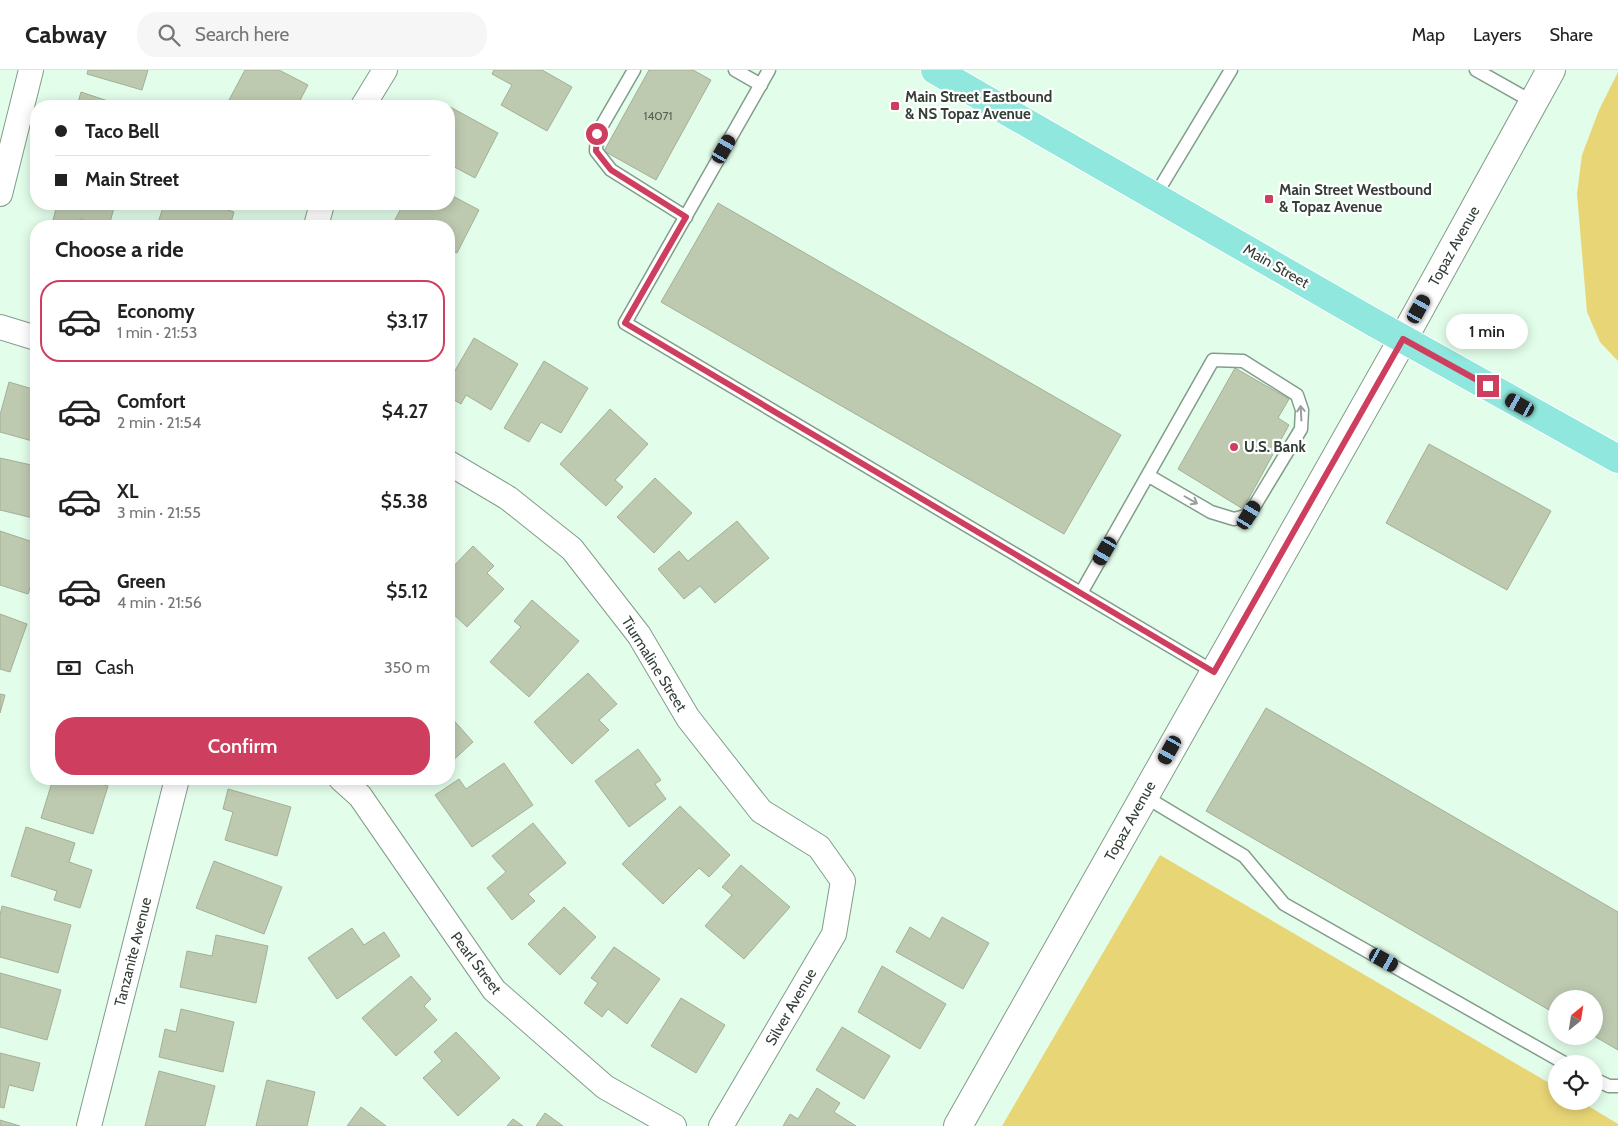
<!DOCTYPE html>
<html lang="en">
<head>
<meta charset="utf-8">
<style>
	:root { --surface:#fff; --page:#f6f6f6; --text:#222; --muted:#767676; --line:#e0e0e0; --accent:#ce3e5e }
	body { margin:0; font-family:Cabin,sans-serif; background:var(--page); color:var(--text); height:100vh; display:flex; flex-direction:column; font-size:19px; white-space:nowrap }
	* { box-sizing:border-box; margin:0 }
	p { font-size:16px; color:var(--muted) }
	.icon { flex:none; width:28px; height:28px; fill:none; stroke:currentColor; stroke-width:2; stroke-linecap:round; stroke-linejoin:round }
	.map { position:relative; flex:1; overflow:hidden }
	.details { position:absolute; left:30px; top:150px; width:425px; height:565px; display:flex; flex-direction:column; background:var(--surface); border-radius:20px; box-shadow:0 2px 12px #0003 }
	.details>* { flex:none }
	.banner { position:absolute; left:30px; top:30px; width:425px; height:110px; border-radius:20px; box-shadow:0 2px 12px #0003; display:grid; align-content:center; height:110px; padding:0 25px; background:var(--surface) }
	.needle { width:32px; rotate:30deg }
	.fabs { position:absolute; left:1548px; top:920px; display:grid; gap:10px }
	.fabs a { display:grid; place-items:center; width:55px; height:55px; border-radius:50%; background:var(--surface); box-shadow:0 2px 12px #0003; font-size:25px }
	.end { position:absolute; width:22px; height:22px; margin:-11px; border:6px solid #ce3e5e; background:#fff; box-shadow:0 0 0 2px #fff }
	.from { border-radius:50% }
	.bubble { position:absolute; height:35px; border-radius:18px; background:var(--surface); box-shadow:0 2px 12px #0003; font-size:16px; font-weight:600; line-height:35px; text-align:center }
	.car { position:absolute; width:15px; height:30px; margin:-15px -8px; border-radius:6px; box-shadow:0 0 4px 1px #0007; background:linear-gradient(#222 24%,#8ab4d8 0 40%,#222 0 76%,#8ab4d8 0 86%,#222 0) }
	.banner b { display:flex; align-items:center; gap:18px; height:48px; font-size:19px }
	.banner b+b { border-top:1px solid var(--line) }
	.banner i { width:12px; height:12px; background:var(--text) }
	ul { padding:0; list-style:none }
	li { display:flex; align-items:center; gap:15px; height:82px; margin:0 10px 8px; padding:0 15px; border:2px solid transparent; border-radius:20px }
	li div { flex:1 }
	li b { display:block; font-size:19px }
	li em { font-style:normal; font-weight:600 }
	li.current { border-color:var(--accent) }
	li>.icon { width:45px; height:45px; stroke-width:1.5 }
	h2 { padding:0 25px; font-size:22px; line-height:60px }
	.pay { display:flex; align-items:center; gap:12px; height:55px; padding:0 25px; font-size:19px }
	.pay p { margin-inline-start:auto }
	.action { display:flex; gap:10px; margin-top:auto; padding:10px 25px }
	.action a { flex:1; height:58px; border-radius:20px; background:var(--accent); color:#fff; font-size:20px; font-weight:600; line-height:58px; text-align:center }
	header { display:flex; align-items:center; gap:30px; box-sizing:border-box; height:70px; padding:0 25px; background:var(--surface); border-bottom:1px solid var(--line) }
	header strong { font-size:24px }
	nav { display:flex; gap:28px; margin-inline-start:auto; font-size:18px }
	.search { width:350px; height:45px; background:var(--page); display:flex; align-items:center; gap:12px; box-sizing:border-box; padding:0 18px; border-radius:20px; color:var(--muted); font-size:19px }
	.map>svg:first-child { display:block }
	.green { fill:#e8d576 }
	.building { fill:#becab0; stroke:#a4af96 }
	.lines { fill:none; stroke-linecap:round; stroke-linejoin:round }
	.lane-casing { stroke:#839c8b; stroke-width:15 }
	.street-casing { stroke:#839c8b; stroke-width:26 }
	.secondary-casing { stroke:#839c8b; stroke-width:30 }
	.primary-casing { stroke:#fff; stroke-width:30 }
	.lane { stroke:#fff; stroke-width:12 }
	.street { stroke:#fff; stroke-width:24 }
	.secondary { stroke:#fff; stroke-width:28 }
	.primary { stroke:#90e7dd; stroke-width:28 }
	.oneway { stroke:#9a9f9c }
	.route { stroke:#ce3e5e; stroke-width:6 }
	.poi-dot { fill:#ce3e5e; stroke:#fff; stroke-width:2 }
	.labels { text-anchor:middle; stroke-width:4.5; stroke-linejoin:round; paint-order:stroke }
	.number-label { font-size:12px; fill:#566256 }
	.poi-label { font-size:15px; font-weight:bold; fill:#343f38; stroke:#fff; text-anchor:start }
	.street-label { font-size:15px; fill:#343f38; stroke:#fff }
</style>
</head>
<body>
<header>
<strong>Cabway</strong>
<div class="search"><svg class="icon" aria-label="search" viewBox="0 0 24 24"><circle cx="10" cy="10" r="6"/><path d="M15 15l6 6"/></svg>Search here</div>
<nav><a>Map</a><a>Layers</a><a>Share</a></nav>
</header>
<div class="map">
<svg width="1618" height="1056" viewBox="0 0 1618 1056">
	<rect width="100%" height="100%" fill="#e2fdea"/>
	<!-- green -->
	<g class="green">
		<path d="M1618,2v289l-18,-19 -13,-30 -10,-118 5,-39 17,-45z"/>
		<path d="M1160,785l396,232v14h24l38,23v2h-616z"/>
	</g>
	<!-- building -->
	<g class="building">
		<path d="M88,0h60l-6,20 -55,-16z"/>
		<path d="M245,0h34l29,15 -11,21 -8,-3 -2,3h-47l-11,-6z"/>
		<path d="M494,0h48l30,17 -25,44 -46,-26 11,-20 -20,-11z"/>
		<path d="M649,0h44l18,10 -55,100 -52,-29z"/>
		<path d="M81,22l27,9 -2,5h-29z"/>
		<path d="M450,37l48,26 -23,45 -26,-14z"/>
		<path d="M449,124l30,16 -22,43 -8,-4v-23h-43l-11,-6 8,-16h46z"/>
		<path d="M718,133l403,232 -57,99 -403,-232z"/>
		<path d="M57,134h58l-6,22 -29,-7 -2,7h-23l-3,-1z"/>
		<path d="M164,134h44l26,8 -4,14h-73z"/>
		<path d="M474,268l44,26 -27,46 -25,-15 -5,9 -12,-7v-16z"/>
		<path d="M544,291l44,27 -27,45 -20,-11 -12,20 -25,-14z"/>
		<path d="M1235,298l54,31 -11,19 11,7 -46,84 -65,-40z"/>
		<path d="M9,312l27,8v52l-36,-10v-17z"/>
		<path d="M610,339l38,35 -33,36 8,7 -17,19 -46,-42z"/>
		<path d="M1429,374l122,67 -44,79 -121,-67z"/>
		<path d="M0,388l36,8v40l-3,12 -33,-8z"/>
		<path d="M655,408l37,35 -38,40 -37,-36z"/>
		<path d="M737,451l32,37 -54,45 -15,-17 -16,13 -26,-30 21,-18 9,10z"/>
		<path d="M0,461l36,12v27l-8,24 -28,-9z"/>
		<path d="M473,476l21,20 -7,7 17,16 -37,38 -18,-17v-39z"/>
		<path d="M532,530l47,41 -50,56 -39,-35 31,-35 -7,-6z"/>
		<path d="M0,544l27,10 -17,48 -10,-3z"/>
		<path d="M588,603l29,31 -18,16 10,10 -37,34 -38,-42z"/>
		<path d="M0,624l5,1 -5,18z"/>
		<path d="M1266,638l352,204v138l-24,-14v-37h-38v15l-350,-203z"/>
		<path d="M449,645l24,27 -24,22z"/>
		<path d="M638,679l23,31 -6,4 11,15 -37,28 -34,-46z"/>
		<path d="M504,693l29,42 -61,42 -37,-52 24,-16 7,10z"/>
		<path d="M53,709h31l24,7 -15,48 -52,-16z"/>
		<path d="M228,719l63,18 -14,49 -52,-16 8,-28 -10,-3z"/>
		<path d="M680,736l50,49 -21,22 -10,-9 -36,36 -41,-40z"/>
		<path d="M533,753l33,40 -38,31 7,7 -23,19 -25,-32 19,-16 -14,-16z"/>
		<path d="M26,757l49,16 -6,19 23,8 -12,38 -26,-8 3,-9 -46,-15z"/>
		<path d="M214,791l68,26 -18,47 -68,-26z"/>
		<path d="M741,795l49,42 -46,52 -39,-33 27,-31 -10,-8z"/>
		<path d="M2,836l69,19 -13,48 -58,-16v-42z"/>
		<path d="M564,837l32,30 -36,38 -32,-31z"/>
		<path d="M942,847l47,26 -26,46 -67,-37 14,-25 20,12z"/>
		<path d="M352,858l12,17 20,-13 16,24 -63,43 -29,-41z"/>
		<path d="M216,865l52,11 -12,57 -76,-16 7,-36 25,5z"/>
		<path d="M614,877l46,32 -33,45 -19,-15 -6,8 -18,-14 14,-20 -7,-5z"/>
		<path d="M882,896l64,38 -26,45 -62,-37z"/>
		<path d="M0,903l61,17 -14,50 -47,-13z"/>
		<path d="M411,906l20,23 -7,7 13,14 -41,36 -34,-38z"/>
		<path d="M681,928l44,27 -29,48 -45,-27z"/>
		<path d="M181,939l53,13 -11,50 -64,-15 6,-28 11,3z"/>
		<path d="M842,957l48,29 -26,43 -48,-29z"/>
		<path d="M456,962l44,46 -42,38 -35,-38 19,-17 -8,-9z"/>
		<path d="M0,983l40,10 -7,28 -24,-6 -5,23 -4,-1z"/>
		<path d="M159,1001l56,15 -10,40h-60z"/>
		<path d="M267,1010l48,12 -8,34h-51z"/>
		<path d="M817,1018l23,15 -6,9 22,14h-73l7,-12 8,5z"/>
		<path d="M361,1037l25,19h-39z"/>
		<path d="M545,1043l18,13h-27z"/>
		<path d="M513,1049l10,7h-16z"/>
		<path d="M0,1050l20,6h-20z"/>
	</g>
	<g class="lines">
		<!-- lane casing -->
		<g class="lane-casing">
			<g id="lane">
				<path d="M634,0l-37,64 -1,17 15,19 75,47"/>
				<path d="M735,0l26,15"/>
				<path d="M769,0l-144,253 589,349"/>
				<path d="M1476,0l57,32"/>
				<path d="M1155,126l76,-126"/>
				<path d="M1081,523l132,-233 30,1 54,34 5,15 -1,19 -52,86 -15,4 -23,-7 -62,-36"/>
				<path d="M1144,726l100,60 40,48 282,160"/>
				<path d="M1594,1009l15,7h9"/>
			</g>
		</g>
		<!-- street casing -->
		<g class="street-casing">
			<g id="street">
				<path d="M363,36l22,-36"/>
				<path d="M0,124l31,-124"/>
				<path d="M316,156l6,-22"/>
				<path d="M0,257l36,11"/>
				<path d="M449,393l59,35 64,51 67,86 49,83 73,93 58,36 24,34 -9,53 -113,192"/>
				<path d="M341,709l19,17 134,194 111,97 69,39"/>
				<path d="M89,1056l88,-347"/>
			</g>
		</g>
		<!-- secondary casing -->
		<g class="secondary-casing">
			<path id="secondary" d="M958,1056l445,-787 148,-269"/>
		</g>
		<!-- primary casing -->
		<g class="primary-casing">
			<path id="primary" d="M935,0l436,251 247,138"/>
		</g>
		<!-- lane -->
		<use href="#lane" class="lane"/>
		<!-- street -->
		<use href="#street" class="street"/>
		<!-- secondary -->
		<use href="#secondary" class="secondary"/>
		<!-- primary -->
		<use href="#primary" class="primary"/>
	</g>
	<!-- one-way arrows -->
	<defs><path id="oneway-shaft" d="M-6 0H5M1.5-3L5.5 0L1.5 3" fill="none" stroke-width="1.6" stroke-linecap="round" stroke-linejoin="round" transform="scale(1.25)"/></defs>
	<g class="oneway">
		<use href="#oneway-shaft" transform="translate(1301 343) rotate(-93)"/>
		<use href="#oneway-shaft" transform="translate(1191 430) rotate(30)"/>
	</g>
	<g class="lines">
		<!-- route -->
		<path class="route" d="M597,64l-1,17 15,19 75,47 -61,106 589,349 189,-333 85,47"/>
	</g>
	<!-- markers -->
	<g class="poi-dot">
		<rect x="890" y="31" width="10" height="10" rx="2.5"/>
		<rect x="1264" y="124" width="10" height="10" rx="2.5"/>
		<circle cx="1234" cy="377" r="5"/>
	</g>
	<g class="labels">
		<!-- number labels -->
		<g class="number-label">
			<text x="658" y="50">14071</text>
		</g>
		<!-- poi labels -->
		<g class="poi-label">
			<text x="905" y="32">Main Street Eastbound<tspan x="905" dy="17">&amp; NS Topaz Avenue</tspan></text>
			<text x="1279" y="125">Main Street Westbound<tspan x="1279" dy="17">&amp; Topaz Avenue</tspan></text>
			<text x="1244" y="382">U.S. Bank</text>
		</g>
		<!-- street labels -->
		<g class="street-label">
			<text transform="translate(1454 176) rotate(-61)" y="5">Topaz Avenue</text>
			<text transform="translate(1276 196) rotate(30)" y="5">Main Street</text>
			<text transform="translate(654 594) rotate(58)" y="5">Tiurmaline Street</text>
			<text transform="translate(1130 751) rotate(-61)" y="5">Topaz Avenue</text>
			<text transform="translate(133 882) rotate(-76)" y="5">Tanzanite Avenue</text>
			<text transform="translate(476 893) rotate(53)" y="5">Pearl Street</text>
			<text transform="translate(791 937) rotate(-60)" y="5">Silver Avenue</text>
		</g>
	</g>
</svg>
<div class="fabs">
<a><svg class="needle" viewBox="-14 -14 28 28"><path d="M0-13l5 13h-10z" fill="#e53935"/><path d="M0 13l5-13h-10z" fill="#767676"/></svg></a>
<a><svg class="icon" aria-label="locate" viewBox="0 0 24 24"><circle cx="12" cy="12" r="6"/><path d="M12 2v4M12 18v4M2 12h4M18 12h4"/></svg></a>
</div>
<i class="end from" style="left:597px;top:64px"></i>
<i class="end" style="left:1488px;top:316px"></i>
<div class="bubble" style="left:1446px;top:244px;width:82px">1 min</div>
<i class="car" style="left:724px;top:79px;rotate:30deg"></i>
<i class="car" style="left:1419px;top:239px;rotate:29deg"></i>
<i class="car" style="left:1520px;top:335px;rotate:299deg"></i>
<i class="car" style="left:1249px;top:445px;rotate:31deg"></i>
<i class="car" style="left:1105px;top:481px;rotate:210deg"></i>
<i class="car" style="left:1170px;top:680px;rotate:209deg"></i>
<i class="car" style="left:1384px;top:890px;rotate:119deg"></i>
<div class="banner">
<b><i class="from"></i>Taco Bell</b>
<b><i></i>Main Street</b>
</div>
<section class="details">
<h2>Choose a ride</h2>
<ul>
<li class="current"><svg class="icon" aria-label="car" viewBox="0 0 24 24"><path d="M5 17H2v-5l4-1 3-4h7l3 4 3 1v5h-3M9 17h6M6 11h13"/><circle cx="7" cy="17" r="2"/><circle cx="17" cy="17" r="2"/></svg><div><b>Economy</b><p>1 min · 21:53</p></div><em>$3.17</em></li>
<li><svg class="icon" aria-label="car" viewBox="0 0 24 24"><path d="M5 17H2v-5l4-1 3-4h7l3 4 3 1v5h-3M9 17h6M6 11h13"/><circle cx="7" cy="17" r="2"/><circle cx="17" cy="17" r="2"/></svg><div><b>Comfort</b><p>2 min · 21:54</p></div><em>$4.27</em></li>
<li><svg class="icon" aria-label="car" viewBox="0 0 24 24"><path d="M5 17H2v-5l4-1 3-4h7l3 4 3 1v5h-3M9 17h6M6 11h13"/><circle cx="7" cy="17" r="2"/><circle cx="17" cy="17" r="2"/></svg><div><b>XL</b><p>3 min · 21:55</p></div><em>$5.38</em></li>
<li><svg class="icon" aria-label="car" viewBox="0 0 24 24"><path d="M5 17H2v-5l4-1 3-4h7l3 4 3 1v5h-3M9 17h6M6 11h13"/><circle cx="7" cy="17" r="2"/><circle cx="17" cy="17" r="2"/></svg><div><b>Green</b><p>4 min · 21:56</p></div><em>$5.12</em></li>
</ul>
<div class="pay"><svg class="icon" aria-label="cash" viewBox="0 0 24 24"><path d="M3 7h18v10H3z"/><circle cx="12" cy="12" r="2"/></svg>Cash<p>350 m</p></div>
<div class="action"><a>Confirm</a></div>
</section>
</div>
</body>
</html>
